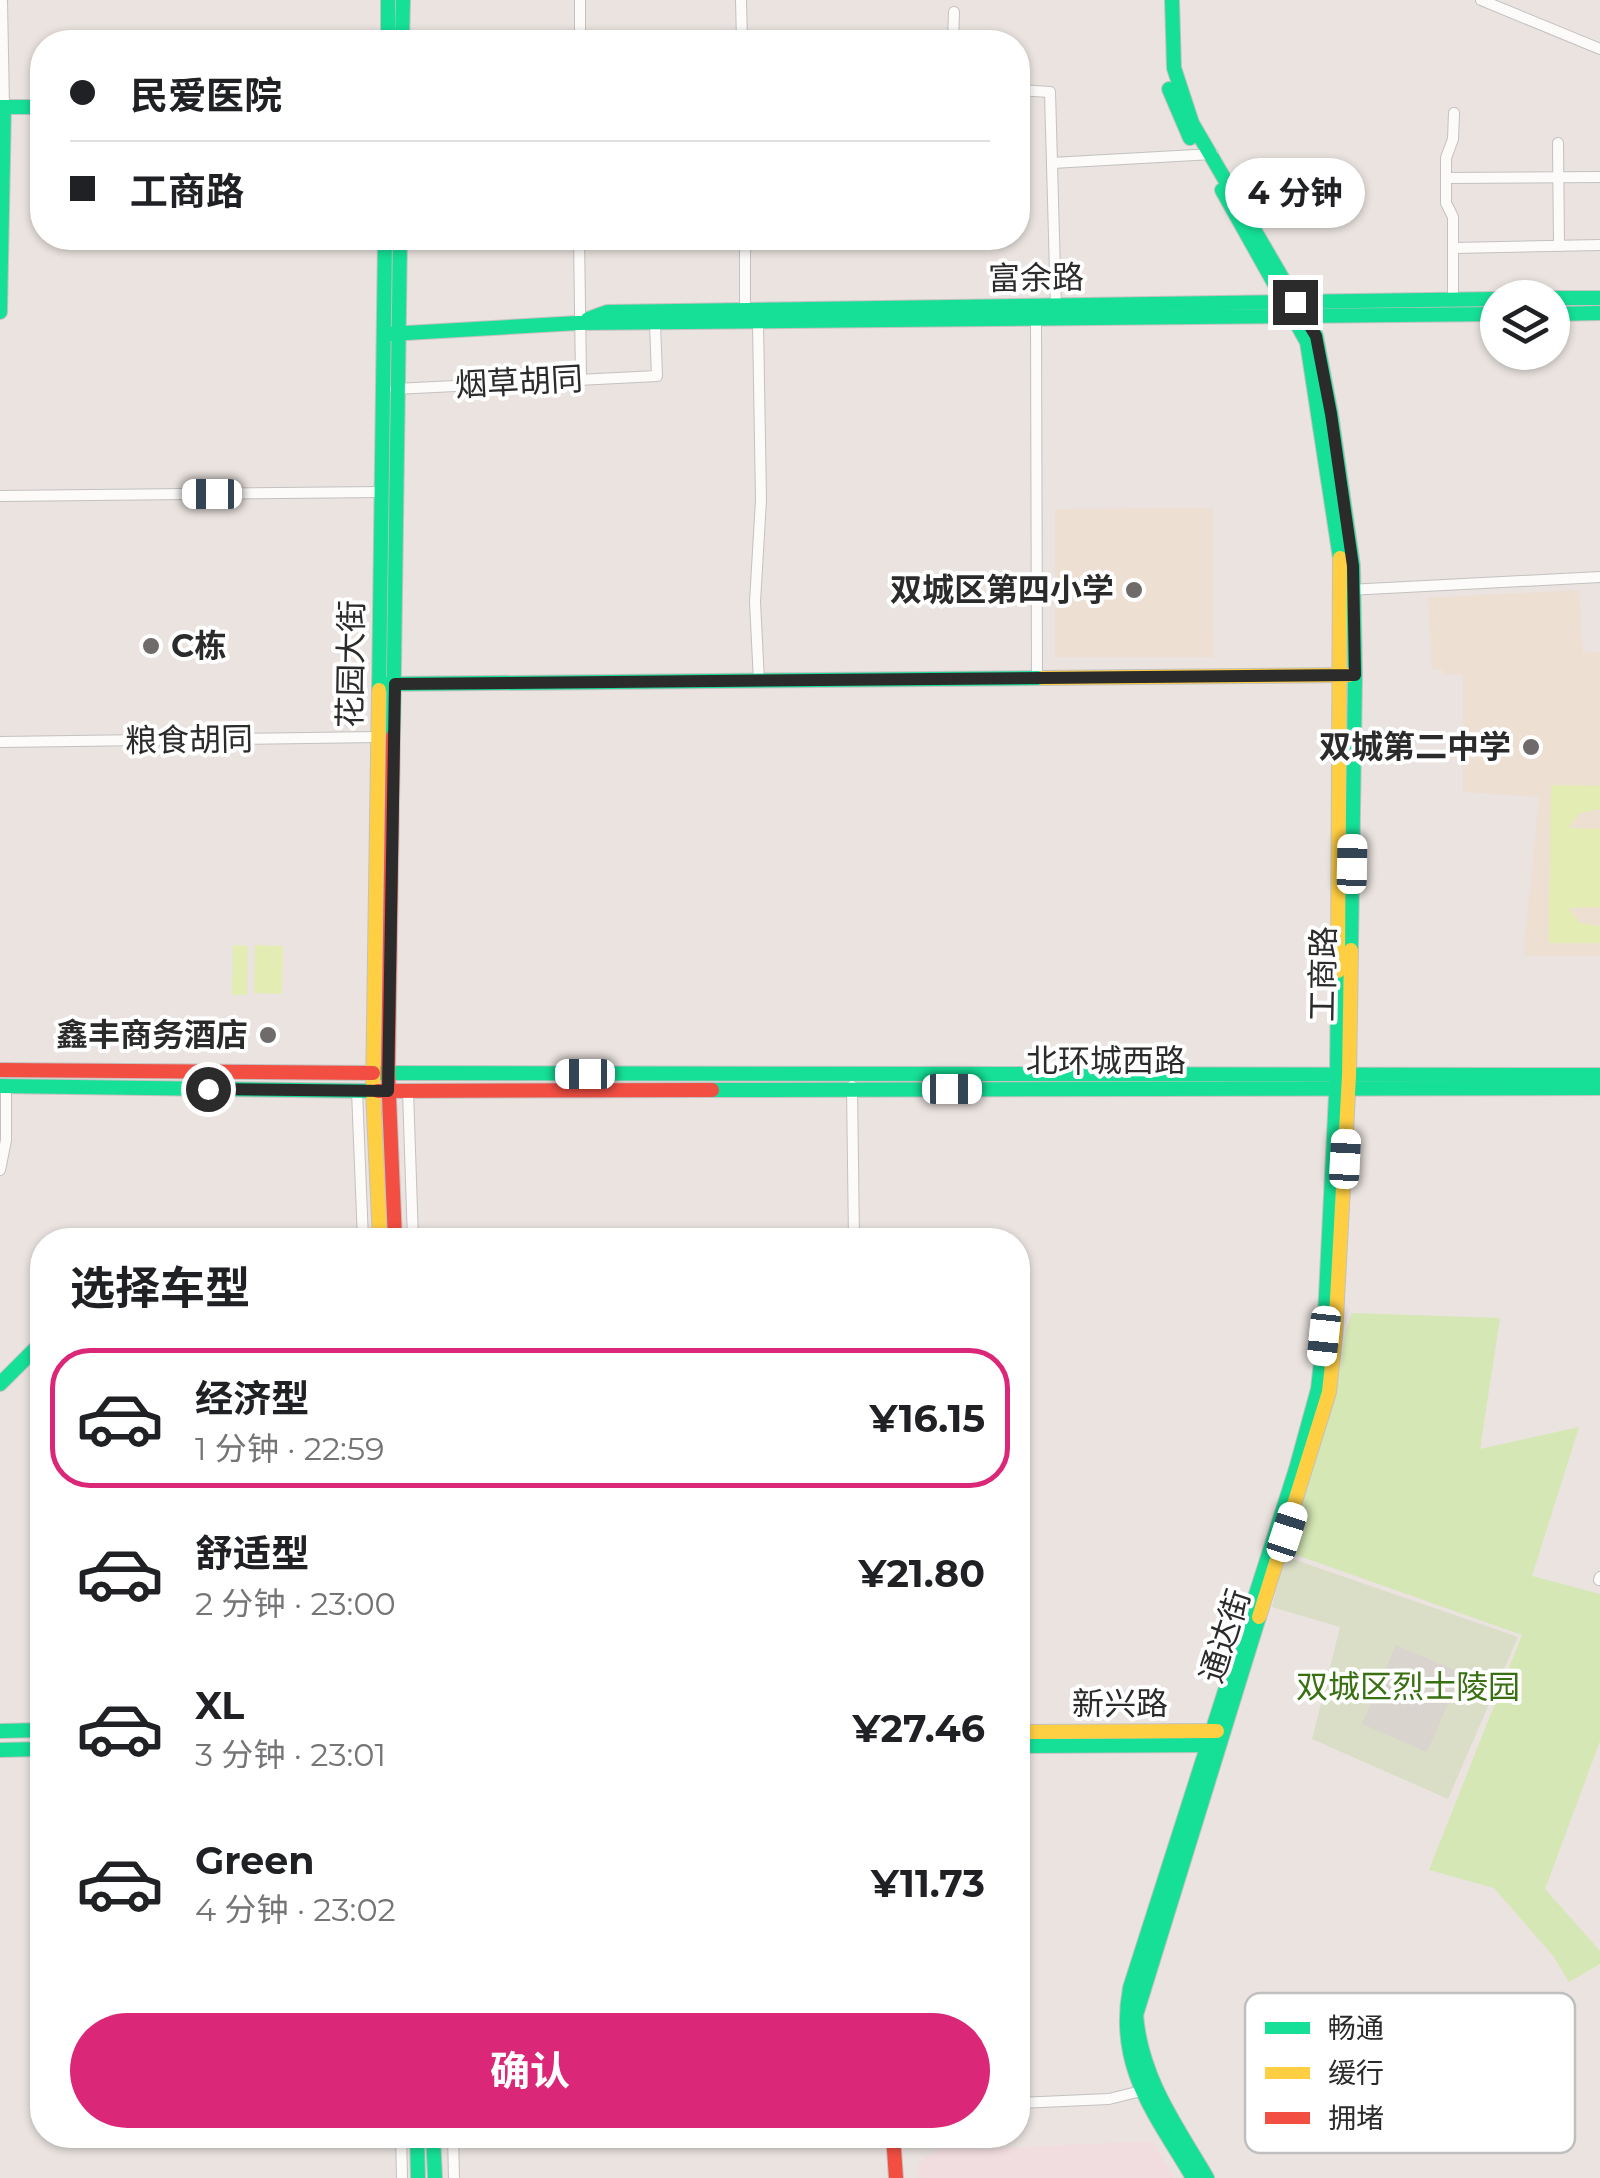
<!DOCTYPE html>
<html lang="zh">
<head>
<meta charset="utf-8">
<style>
	:root { --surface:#fff; --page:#f2f2f2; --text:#202124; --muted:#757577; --line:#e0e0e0; --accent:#db2777 }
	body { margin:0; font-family:Montserrat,"Noto Sans SC",sans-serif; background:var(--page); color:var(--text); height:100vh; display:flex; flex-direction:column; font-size:38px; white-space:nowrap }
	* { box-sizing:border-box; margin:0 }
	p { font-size:32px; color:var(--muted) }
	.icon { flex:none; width:55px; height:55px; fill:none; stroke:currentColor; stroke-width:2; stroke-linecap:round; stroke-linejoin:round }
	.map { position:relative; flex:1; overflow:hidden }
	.side { position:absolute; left:30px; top:1228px; width:1000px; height:920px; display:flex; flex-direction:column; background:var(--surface); border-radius:40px; box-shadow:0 2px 8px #0004 }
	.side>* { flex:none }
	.banner { position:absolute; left:30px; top:30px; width:1000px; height:220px; border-radius:40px; box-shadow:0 2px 8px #0004; display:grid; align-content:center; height:220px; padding:0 40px; background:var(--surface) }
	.buttons { position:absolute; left:1480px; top:280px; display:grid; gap:20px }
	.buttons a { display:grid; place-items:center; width:90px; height:90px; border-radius:50%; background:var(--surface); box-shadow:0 2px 8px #0004; font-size:50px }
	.end { position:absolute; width:45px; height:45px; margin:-22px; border:12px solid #2b2b2b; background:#fff; box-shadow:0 0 0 5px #fff }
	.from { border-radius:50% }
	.bubble { position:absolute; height:70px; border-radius:35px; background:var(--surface); box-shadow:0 2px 8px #0004; font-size:32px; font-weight:700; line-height:70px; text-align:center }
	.car { position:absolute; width:30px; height:60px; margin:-30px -15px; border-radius:12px; box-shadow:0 0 8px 2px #0007; background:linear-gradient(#fff 24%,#345 0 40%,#fff 0 76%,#345 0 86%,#fff 0) }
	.banner b { display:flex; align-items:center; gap:35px; height:95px; font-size:38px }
	.banner b+b { border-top:2px solid var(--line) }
	.banner i { width:25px; height:25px; background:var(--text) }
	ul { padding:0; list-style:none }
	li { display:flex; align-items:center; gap:30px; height:140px; margin:0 20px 15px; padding:0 20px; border:5px solid transparent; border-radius:40px }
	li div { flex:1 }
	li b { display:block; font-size:38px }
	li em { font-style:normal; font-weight:700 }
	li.on { border-color:var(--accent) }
	li>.icon { width:90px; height:90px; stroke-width:1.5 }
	h2 { padding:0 40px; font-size:45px; line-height:120px }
	.button { display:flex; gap:20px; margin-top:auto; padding:20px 40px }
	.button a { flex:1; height:115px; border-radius:60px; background:var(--accent); color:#fff; font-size:40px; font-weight:700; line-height:115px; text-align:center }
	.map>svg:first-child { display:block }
	.education { fill:#eedfd3 }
	.medical { fill:#f1dde0 }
	.green { fill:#d5e7b5 }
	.cemetery { fill:#dadec6 }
	.pitch { fill:#e3ecb2 }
	.plaza { fill:#dad4cf }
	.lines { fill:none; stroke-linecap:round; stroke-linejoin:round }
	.street-casing { stroke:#c3c1c1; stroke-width:12 }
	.fast-casing { stroke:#c3c1c1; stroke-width:16 }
	.slow-casing { stroke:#c3c1c1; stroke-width:16 }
	.jam-casing { stroke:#c3c1c1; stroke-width:16 }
	.street { stroke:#fcfbfa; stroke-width:10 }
	.fast { stroke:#16e098; stroke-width:14 }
	.slow { stroke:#ffcf43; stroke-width:14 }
	.jam { stroke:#f24e42; stroke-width:14 }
	.route { stroke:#2b2b2b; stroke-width:12 }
	.poi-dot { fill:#6e6b6a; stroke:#fff; stroke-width:4 }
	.labels { text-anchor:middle; stroke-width:8; stroke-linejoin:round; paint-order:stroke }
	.street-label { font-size:32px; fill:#2b2b2b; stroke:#fff }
	.poi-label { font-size:32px; font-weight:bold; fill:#2b2b2b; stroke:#fff; text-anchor:end }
	.park-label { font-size:32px; fill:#397012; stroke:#fff }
	.key { fill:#fff; stroke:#bfbfbf; stroke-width:2.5 }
	.key-label { font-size:28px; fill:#2b2b2b }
</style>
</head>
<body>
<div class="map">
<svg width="1600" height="2178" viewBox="0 0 1600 2178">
	<rect width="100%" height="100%" fill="#eae3df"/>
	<!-- education -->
	<g class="education">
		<path d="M1213,508l1,149h-159v-148z"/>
		<path d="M1579,590l4,63 17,-1v304h-77l16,-159 -76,-5v-118l-20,1 -1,-6 -10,1 -4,-72z"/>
	</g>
	<!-- medical -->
	<path class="medical" d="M953,2136l12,1 13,12 175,-8 21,37h-255l-1,-14z"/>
	<!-- green -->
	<path class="green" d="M1352,1313l148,5 -20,131 99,-22 -47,149 68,18v147l-55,148 55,62v13l-31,18 -15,-25 -60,-69 -65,-18 93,-235 -234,-83 48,-159 10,-64z"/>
	<!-- cemetery -->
	<path class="cemetery" d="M1284,1556l234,81 -70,162 -136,-60 28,-112 -68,-20z"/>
	<!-- pitch -->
	<g class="pitch">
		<path d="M1551,785l49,1v23l-20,4 -12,15 32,1v78l-32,1 12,15 20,3v17h-51z"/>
		<path d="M233,945l15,1 -1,49h-15z"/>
		<path d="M255,945l28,1 -1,48 -28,-1z"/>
	</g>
	<!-- plaza -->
	<path class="plaza" d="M1396,1645l65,28 -34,79 -65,-28z"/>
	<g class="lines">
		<!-- street casing -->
		<g class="street-casing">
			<g id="street">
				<path d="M2,0l2,107"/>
				<path d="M741,0l1,42"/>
				<path d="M1481,0l119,49"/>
				<path d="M580,42v-42"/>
				<path d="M953,42l1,-30"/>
				<path d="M1018,90l32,2 6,216"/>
				<path d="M1558,143l1,103"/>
				<path d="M1052,163l161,-9"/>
				<path d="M1446,178l154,-1"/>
				<path d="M579,238l2,139"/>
				<path d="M1454,248l146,-3"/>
				<path d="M1453,300v-83l-7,-14v-45l7,-19 1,-26"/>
				<path d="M745,311v-73"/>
				<path d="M1036,319l1,360"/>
				<path d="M758,324l3,176 -6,102 4,79"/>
				<path d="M395,389l262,-13 -2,-52"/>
				<path d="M0,496l382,-4"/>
				<path d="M1348,590l252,-13"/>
				<path d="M0,742l378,-5"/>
				<path d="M852,1086l2,154"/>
				<path d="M357,1091l6,149"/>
				<path d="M408,1091l5,149"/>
				<path d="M0,1170l6,-30v-54"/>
				<path d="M1599,1580l1,-3"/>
				<path d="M1018,2103l91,-4 36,-9"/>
				<path d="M401,2135l1,43"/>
				<path d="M453,2135l1,43"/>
			</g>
		</g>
		<!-- fast casing -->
		<g class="fast-casing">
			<g id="fast">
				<path d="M388,0v42"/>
				<path d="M1172,0l2,68 18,55 124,213 15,78 22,152 2,109 -4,275"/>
				<path d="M402,42l1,-42"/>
				<path d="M1169,89l21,49"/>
				<path d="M0,107h42"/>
				<path d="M1222,190l85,152 33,216"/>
				<path d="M1552,298h48"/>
				<path d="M0,312l4,-205"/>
				<path d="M1552,314l48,-1"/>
				<path d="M588,319l19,-7 891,-13"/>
				<path d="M389,334l189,-11 920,-9"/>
				<path d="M386,684l656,-6"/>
				<path d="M379,690l6,-452"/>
				<path d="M393,736l7,-498"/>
				<path d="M381,1073l1219,2"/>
				<path d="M0,1086l373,5"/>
				<path d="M712,1090l888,-2"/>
				<path d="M0,1384l42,-42"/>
				<path d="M0,1731l42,-1"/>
				<path d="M1018,1746l194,-1"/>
				<path d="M0,1750l42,-1"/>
				<path d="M417,2135l1,43"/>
				<path d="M433,2135l2,43"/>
				<path d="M1193,2178c-38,-65 -78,-111 -63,-190l166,-519 22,-80 6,-53 13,-261 1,-104"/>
				<path d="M1207,2178c-31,-53 -66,-100 -71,-163l123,-398"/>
			</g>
		</g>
		<!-- slow casing -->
		<g class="slow-casing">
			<g id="slow">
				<path d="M1042,678l307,-3"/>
				<path d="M379,690l-6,401 7,149"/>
				<path d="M1338,971l2,-413"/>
				<path d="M1259,1617l70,-225 6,-55 14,-262 2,-125"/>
				<path d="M1018,1732l199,-1"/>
			</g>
		</g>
		<!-- jam casing -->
		<g class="jam-casing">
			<g id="jam">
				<path d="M393,736l-5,337 7,167"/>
				<path d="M0,1070l373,3"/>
				<path d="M378,1091l334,-1"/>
				<path d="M893,2135l3,43"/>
			</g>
		</g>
		<!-- street -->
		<use href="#street" class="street"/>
		<!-- fast -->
		<use href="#fast" class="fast"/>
		<!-- slow -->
		<use href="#slow" class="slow"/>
		<!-- jam -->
		<use href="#jam" class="jam"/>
	</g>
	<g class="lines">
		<!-- route -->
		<path class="route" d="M208,1089l180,2 7,-407 960,-9 -2,-109 -22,-152 -15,-78 -21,-34"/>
	</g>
	<!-- markers -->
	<g class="poi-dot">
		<circle cx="1134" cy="590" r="10"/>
		<circle cx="151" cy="646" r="10"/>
		<circle cx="1531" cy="747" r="10"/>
		<circle cx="268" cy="1035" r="10"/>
	</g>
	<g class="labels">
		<!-- street labels -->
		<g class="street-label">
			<text transform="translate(1036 278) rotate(-1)" y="11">富余路</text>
			<text transform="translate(519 382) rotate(-3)" y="11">烟草胡同</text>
			<text transform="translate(351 664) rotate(-89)" y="11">花园大街</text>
			<text transform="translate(189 740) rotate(-1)" y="11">粮食胡同</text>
			<text transform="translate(1323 974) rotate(-89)" y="11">工商路</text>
			<text x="1106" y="1072">北环城西路</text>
			<text transform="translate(1225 1636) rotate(-72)" y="11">通达街</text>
			<text x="1120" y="1715">新兴路</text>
		</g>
		<!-- poi labels -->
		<g class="poi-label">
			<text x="1114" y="601">双城区第四小学</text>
			<text x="171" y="657" text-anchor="start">C栋</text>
			<text x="1511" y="758">双城第二中学</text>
			<text x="248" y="1046">鑫丰商务酒店</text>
		</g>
		<!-- park labels -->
		<g class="park-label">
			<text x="1408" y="1698">双城区烈士陵园</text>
		</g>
	</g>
	<!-- legend -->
	<rect x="1245" y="1993" width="330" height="160" rx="15" class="key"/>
	<rect x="1265" y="2022" width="45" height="12" fill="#16e098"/>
	<rect x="1265" y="2067" width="45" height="12" fill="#ffcf43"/>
	<rect x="1265" y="2112" width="45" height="12" fill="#f24e42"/>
	<g class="key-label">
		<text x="1328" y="2038">畅通</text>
		<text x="1328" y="2083">缓行</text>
		<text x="1328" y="2128">拥堵</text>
	</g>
</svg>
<div class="buttons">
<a><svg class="icon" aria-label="layers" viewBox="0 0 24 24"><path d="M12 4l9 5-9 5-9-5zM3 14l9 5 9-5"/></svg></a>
</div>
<i class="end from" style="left:208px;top:1089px"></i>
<i class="end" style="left:1295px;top:302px"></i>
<div class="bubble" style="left:1225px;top:158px;width:140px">4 分钟</div>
<i class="car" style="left:212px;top:494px;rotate:270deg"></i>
<i class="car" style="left:1352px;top:864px;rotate:1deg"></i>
<i class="car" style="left:585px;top:1074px;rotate:270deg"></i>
<i class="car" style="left:952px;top:1089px;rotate:90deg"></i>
<i class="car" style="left:1345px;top:1159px;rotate:3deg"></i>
<i class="car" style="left:1324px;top:1336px;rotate:186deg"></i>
<i class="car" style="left:1287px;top:1532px;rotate:18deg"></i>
<div class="banner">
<b><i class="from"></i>民爱医院</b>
<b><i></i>工商路</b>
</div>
<section class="side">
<h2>选择车型</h2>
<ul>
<li class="on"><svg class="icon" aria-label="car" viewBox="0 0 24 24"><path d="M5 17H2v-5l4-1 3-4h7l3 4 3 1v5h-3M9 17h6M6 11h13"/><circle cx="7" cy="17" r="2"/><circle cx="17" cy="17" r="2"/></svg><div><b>经济型</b><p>1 分钟 · 22:59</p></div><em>¥16.15</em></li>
<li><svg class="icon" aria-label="car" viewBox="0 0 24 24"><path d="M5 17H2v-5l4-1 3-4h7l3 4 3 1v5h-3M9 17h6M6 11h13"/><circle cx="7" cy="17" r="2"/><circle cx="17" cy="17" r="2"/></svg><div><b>舒适型</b><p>2 分钟 · 23:00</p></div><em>¥21.80</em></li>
<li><svg class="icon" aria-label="car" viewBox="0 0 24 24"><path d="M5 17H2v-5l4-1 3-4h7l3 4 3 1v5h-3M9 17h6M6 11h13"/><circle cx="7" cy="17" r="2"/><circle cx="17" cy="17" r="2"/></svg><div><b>XL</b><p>3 分钟 · 23:01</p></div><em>¥27.46</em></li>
<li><svg class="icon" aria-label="car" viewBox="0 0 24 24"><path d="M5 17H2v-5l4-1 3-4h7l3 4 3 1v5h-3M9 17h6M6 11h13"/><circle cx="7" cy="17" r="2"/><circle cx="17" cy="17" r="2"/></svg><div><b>Green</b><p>4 分钟 · 23:02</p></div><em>¥11.73</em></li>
</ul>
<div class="button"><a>确认</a></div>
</section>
</div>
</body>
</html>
